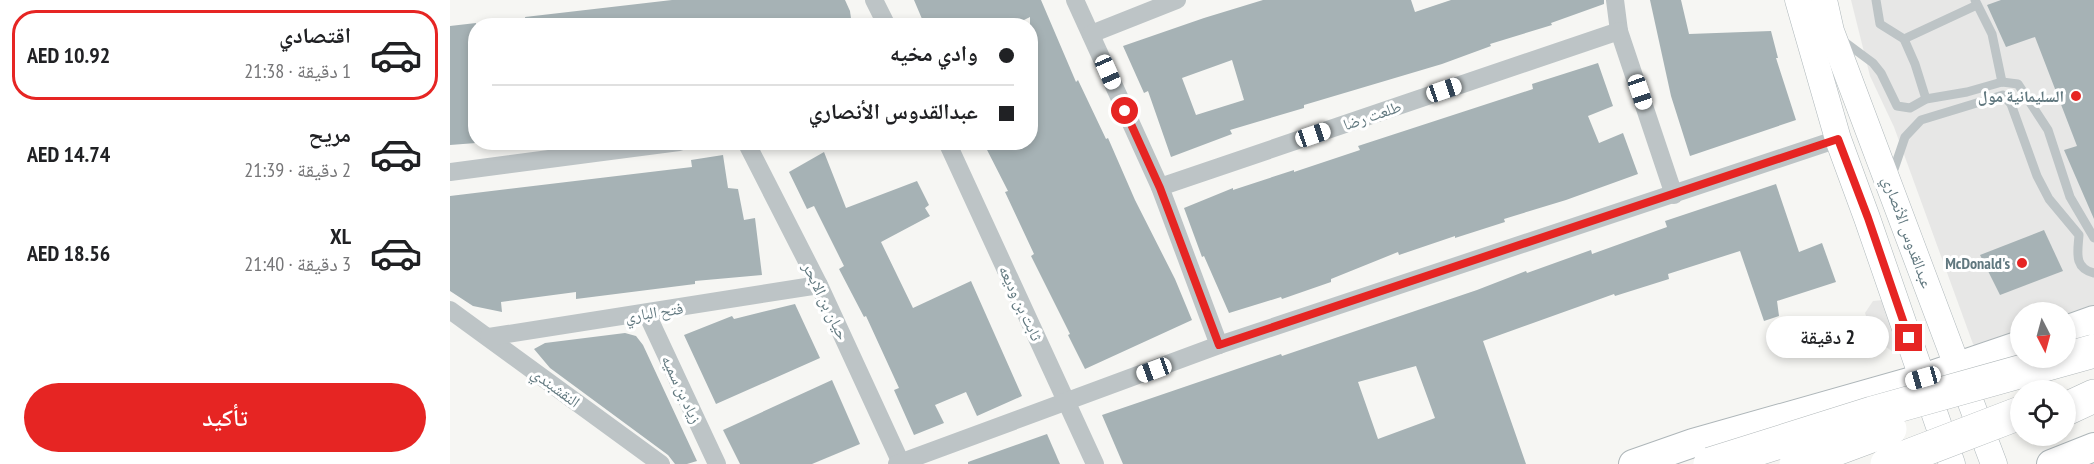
<!DOCTYPE html>
<html lang="ar">
<head>
<meta charset="utf-8">
<style>
	:root { --surface:#fff; --page:#f6f6f6; --text:#202124; --muted:#757577; --line:#e0e0e0; --accent:#e62523 }
	body { margin:0; font-family:"PT Sans Narrow","Noto Naskh Arabic",sans-serif; background:var(--page); color:var(--text); direction:rtl; height:100vh; display:flex; flex-direction:column; font-size:22px; white-space:nowrap }
	* { box-sizing:border-box; margin:0 }
	p { font-size:20px; color:var(--muted) }
	.icon { flex:none; width:33px; height:33px; fill:none; stroke:currentColor; stroke-width:2; stroke-linecap:round; stroke-linejoin:round }
	.map { position:relative; flex:1; overflow:hidden; direction:ltr }
	.drawer { display:flex; flex-direction:column; background:var(--surface); width:450px }
	.drawer>* { flex:none }
	.top-card { position:absolute; left:18px; top:18px; width:570px; height:132px; border-radius:24px; box-shadow:0 3px 9px #0003; direction:rtl; display:grid; align-content:center; height:132px; padding:0 24px; background:var(--surface) }
	.needle { width:39px; rotate:174deg }
	.fabs { position:absolute; left:1560px; top:302px; display:grid; gap:12px }
	.fabs a { display:grid; place-items:center; width:66px; height:66px; border-radius:50%; background:var(--surface); box-shadow:0 3px 9px #0003; font-size:30px }
	.end { position:absolute; width:27px; height:27px; margin:-14px; border:8px solid #e62523; background:#fff; box-shadow:0 0 0 3px #fff }
	.from { border-radius:50% }
	.bubble { position:absolute; height:42px; border-radius:21px; background:var(--surface); box-shadow:0 3px 9px #0003; font-size:20px; font-weight:600; line-height:42px; text-align:center; direction:rtl }
	.car { position:absolute; width:18px; height:36px; margin:-18px -9px; border-radius:8px; box-shadow:0 0 4px 2px #0007; background:linear-gradient(#fff 24%,#345 0 40%,#fff 0 76%,#345 0 86%,#fff 0) }
	.top-card b { display:flex; align-items:center; gap:21px; height:57px; font-size:22px }
	.top-card b+b { border-top:2px solid var(--line) }
	.top-card i { width:15px; height:15px; background:var(--text) }
	ul { padding:10px 0 0; list-style:none }
	li { display:flex; align-items:center; gap:18px; height:90px; margin:0 12px 9px; padding:0 12px; border:3px solid transparent; border-radius:24px }
	li div { flex:1 }
	li b { display:block; font-size:22px }
	li em { font-style:normal; font-weight:600 }
	li.active { border-color:var(--accent) }
	li>.icon { width:54px; height:54px; stroke-width:1.5 }
	.cta { display:flex; gap:12px; margin-top:auto; padding:12px 24px }
	.cta a { flex:1; height:69px; border-radius:36px; background:var(--accent); color:#fff; font-size:24px; font-weight:600; line-height:69px; text-align:center }
	main { display:flex; flex:1; min-height:0 }
	.map>svg:first-child { display:block }
	.built { fill:#e7e7e6 }
	.building { fill:#a6b2b5; fill-rule:evenodd }
	.lines { fill:none; stroke-linecap:round; stroke-linejoin:round }
	.secondary-casing { stroke:#afb8bb; stroke-width:27 }
	.primary-casing { stroke:#aeb6b9; stroke-width:30 }
	.highway-casing { stroke:#b0b7b9; stroke-width:34 }
	.lane { stroke:#bdc4c6; stroke-width:9 }
	.street { stroke:#bdc4c6; stroke-width:18 }
	.secondary { stroke:#fff; stroke-width:26 }
	.primary { stroke:#fff; stroke-width:28 }
	.highway { stroke:#fff; stroke-width:33 }
	.highway-bridge-casing { stroke:#b0b7b9; stroke-width:34; stroke-linecap:butt }
	.highway-bridge { stroke:#fff; stroke-width:33 }
	.route { stroke:#e62523; stroke-width:8 }
	.poi-dot { fill:#e62523; stroke:#fff; stroke-width:2 }
	.labels { text-anchor:middle; stroke-width:6; stroke-linejoin:round; paint-order:stroke }
	.poi-label { font-size:16px; font-weight:bold; fill:#61787f; stroke:#fff; text-anchor:end }
	.street-label { font-size:16px; fill:#61787f; stroke:#fff }
</style>
</head>
<body>
<main>
<div class="map">
<svg width="1644" height="464" viewBox="0 0 1644 464">
	<rect width="100%" height="100%" fill="#f6f6f3"/>
	<!-- built -->
	<g class="built">
		<path d="M1401,0h243v308l-28,11v-7h-46v23l-39,15 -8,-6 -79,-217 -24,-51z"/>
		<path d="M1433,300l19,47 -9,5 -19,-14 -9,-25 8,-12z"/>
	</g>
	<!-- building -->
	<g class="building">
		<path d="M222,0h173l5,11 2,15h-326l-1,-9z"/>
		<path d="M464,0h127l35,82 2,-2 28,59 2,-1 27,62 40,79 17,41 -107,49 -17,-34 2,-1 -39,-78 3,-2 -29,-62 3,-1 -25,-49h47v-125l-18,9h-87z"/>
		<path d="M813,0h148l4,12 36,-12h153v4l-53,19 1,2 -62,19 1,2 -49,18 -138,41v3l-74,22 2,4 -61,23 -23,-66 -4,2 -21,-47 81,-28zM782,60l12,40 -48,15 -14,-37z"/>
		<path d="M1200,0h31l8,34 82,-3 7,27h-2l20,62 -106,36 -19,-60z"/>
		<path d="M1551,0h93v219l-30,-69 13,-4 -42,-109 -29,10 -19,-42z"/>
		<path d="M26,23v120l-26,2v-119z"/>
		<path d="M1148,63l15,43 -25,10 11,27 24,-10 15,41 -72,26 -62,19 1,3 -50,16v-2l-56,19 -1,-3 -67,27v3l-49,17 -1,-2 -52,16 -25,-57 -2,1 -18,-49 49,-20v2l61,-20v2l66,-22 -2,-4 175,-57 -1,-5z"/>
		<path d="M374,152l22,56 71,-27 12,24 -4,3 5,8 -49,26 32,66 58,-27 51,115 -45,20 -11,-24 -31,13 9,18 -30,12 -20,-45 5,-2 -33,-72 -2,1 -25,-48 5,-3 -30,-60 -7,3 -18,-37z"/>
		<path d="M273,155l5,33 10,1 6,31 11,-2 7,57 -67,6v3l-119,15v-7l-75,10 1,10 -29,-6 -23,-15v-95l242,-29 -1,-7z"/>
		<path d="M1326,184l23,68 23,-9 14,39 -59,19 2,15 -15,5 -24,-70 -72,23 1,5 -54,17 -1,-2 -131,47 43,123h-403l-21,-49 179,-61 1,2 195,-66 49,-19 1,2 64,-23 1,4 75,-27 -2,-6zM966,366l19,52 -57,21 -20,-57z"/>
		<path d="M1594,230l19,41 -63,24 -20,-40z"/>
		<path d="M345,304l25,54 -104,46 -32,-69 48,-19 2,3z"/>
		<path d="M175,333l11,3 7,9 54,116 -10,3h-12l-7,-9 -118,-87 -16,-19 11,-6z"/>
		<path d="M382,380l28,64 -48,20h-72l-17,-34z"/>
		<path d="M597,434l13,30h-92v-2z"/>
	</g>
	<g class="lines">
		<!-- secondary casing -->
		<g class="secondary-casing">
			<g id="secondary">
				<path d="M1348,0l40,139 29,79 85,246"/>
				<path d="M1374,0l7,31 163,433"/>
			</g>
		</g>
		<!-- primary casing -->
		<g class="primary-casing">
			<g id="primary">
				<path d="M1616,330l28,-10"/>
				<path d="M1183,464l60,-21 230,-65 97,-33"/>
				<path d="M1601,464l43,-17"/>
			</g>
		</g>
		<!-- highway casing -->
		<g class="highway-casing">
			<path id="highway" d="M1616,409l28,-13"/>
		</g>
		<!-- lane -->
		<g class="lane">
			<path d="M1426,0l4,24 24,15 11,25 11,35"/>
			<path d="M1525,0l17,34 10,48"/>
			<path d="M1454,39l73,-34"/>
			<path d="M1392,40l31,23 8,10 16,33 13,2 16,-9 41,-7 35,-10 16,2 30,46 22,67 24,41"/>
			<path d="M1442,175l13,-38 16,-17 82,-25 8,9 26,72 12,23 30,36c-1,16 -6,33 15,38"/>
		</g>
		<!-- street -->
		<g class="street">
			<path d="M424,0l13,26"/>
			<path d="M625,0l85,187 59,158"/>
			<path d="M1165,0l4,31 55,164"/>
			<path d="M641,34l86,-34"/>
			<path d="M296,142l73,143 82,178"/>
			<path d="M497,142l148,322"/>
			<path d="M0,172l229,-30"/>
			<path d="M710,187l459,-156"/>
			<path d="M0,310l211,154"/>
			<path d="M197,314l70,150"/>
			<path d="M39,337l330,-52"/>
			<path d="M447,464l322,-119 619,-206"/>
		</g>
		<!-- secondary -->
		<use href="#secondary" class="secondary"/>
		<!-- primary -->
		<use href="#primary" class="primary"/>
		<!-- highway -->
		<use href="#highway" class="highway"/>
		<!-- highway-bridge casing -->
		<g class="highway-bridge-casing">
			<g id="highway-bridge">
				<path d="M1260,464l162,-51 222,-62"/>
				<path d="M1346,464l94,-35"/>
				<path d="M1437,464l133,-51"/>
			</g>
		</g>
		<!-- highway-bridge -->
		<use href="#highway-bridge" class="highway-bridge"/>
	</g>
	<g class="lines">
		<!-- route -->
		<path class="route" d="M675,111l35,77 59,157 619,-206 30,79 41,120"/>
	</g>
	<!-- markers -->
	<g class="poi-dot">
		<circle cx="1626" cy="96" r="6"/>
		<circle cx="1572" cy="263" r="6"/>
	</g>
	<g class="labels">
		<!-- poi labels -->
		<g class="poi-label">
			<text x="1614" y="102">السليمانية مول</text>
			<text x="1560" y="269">McDonald's</text>
		</g>
		<!-- street labels -->
		<g class="street-label">
			<text transform="translate(922 115) rotate(-19)" y="6">طلعت رضا</text>
			<text transform="translate(1458 232) rotate(70)" y="6">عبدالقدوس الأنصاري</text>
			<text transform="translate(376 301) rotate(64)" y="6">حيان بن الابحر</text>
			<text transform="translate(571 303) rotate(65)" y="6">ثابت بن وديعه</text>
			<text transform="translate(204 312) rotate(-9)" y="6">فتح الباري</text>
			<text transform="translate(106 387) rotate(36)" y="6">النقشبندي</text>
			<text transform="translate(232 389) rotate(65)" y="6">زياد بن سميه</text>
		</g>
	</g>
</svg>
<div class="fabs">
<a><svg class="needle" viewBox="-14 -14 28 28"><path d="M0-13l5 13h-10z" fill="#e53935"/><path d="M0 13l5-13h-10z" fill="#757577"/></svg></a>
<a><svg class="icon" aria-label="locate" viewBox="0 0 24 24"><circle cx="12" cy="12" r="6"/><path d="M12 2v4M12 18v4M2 12h4M18 12h4"/></svg></a>
</div>
<i class="end from" style="left:675px;top:111px"></i>
<i class="end" style="left:1459px;top:338px"></i>
<div class="bubble" style="left:1316px;top:316px;width:123px">2 دقيقة</div>
<i class="car" style="left:658px;top:72px;rotate:156deg"></i>
<i class="car" style="left:994px;top:90px;rotate:71deg"></i>
<i class="car" style="left:1190px;top:92px;rotate:161deg"></i>
<i class="car" style="left:863px;top:135px;rotate:71deg"></i>
<i class="car" style="left:704px;top:370px;rotate:250deg"></i>
<i class="car" style="left:1473px;top:378px;rotate:254deg"></i>
<div class="top-card">
<b><i class="from"></i>وادي مخيه</b>
<b><i></i>عبدالقدوس الأنصاري</b>
</div>
</div>
<section class="drawer">
<ul>
<li class="active"><svg class="icon" aria-label="car" viewBox="0 0 24 24"><path d="M5 17H2v-5l4-1 3-4h7l3 4 3 1v5h-3M9 17h6M6 11h13"/><circle cx="7" cy="17" r="2"/><circle cx="17" cy="17" r="2"/></svg><div><b>اقتصادي</b><p>1 دقيقة · 21:38</p></div><em>AED 10.92</em></li>
<li><svg class="icon" aria-label="car" viewBox="0 0 24 24"><path d="M5 17H2v-5l4-1 3-4h7l3 4 3 1v5h-3M9 17h6M6 11h13"/><circle cx="7" cy="17" r="2"/><circle cx="17" cy="17" r="2"/></svg><div><b>مريح</b><p>2 دقيقة · 21:39</p></div><em>AED 14.74</em></li>
<li><svg class="icon" aria-label="car" viewBox="0 0 24 24"><path d="M5 17H2v-5l4-1 3-4h7l3 4 3 1v5h-3M9 17h6M6 11h13"/><circle cx="7" cy="17" r="2"/><circle cx="17" cy="17" r="2"/></svg><div><b>XL</b><p>3 دقيقة · 21:40</p></div><em>AED 18.56</em></li>
</ul>
<div class="cta"><a>تأكيد</a></div>
</section>
</main>
</body>
</html>
